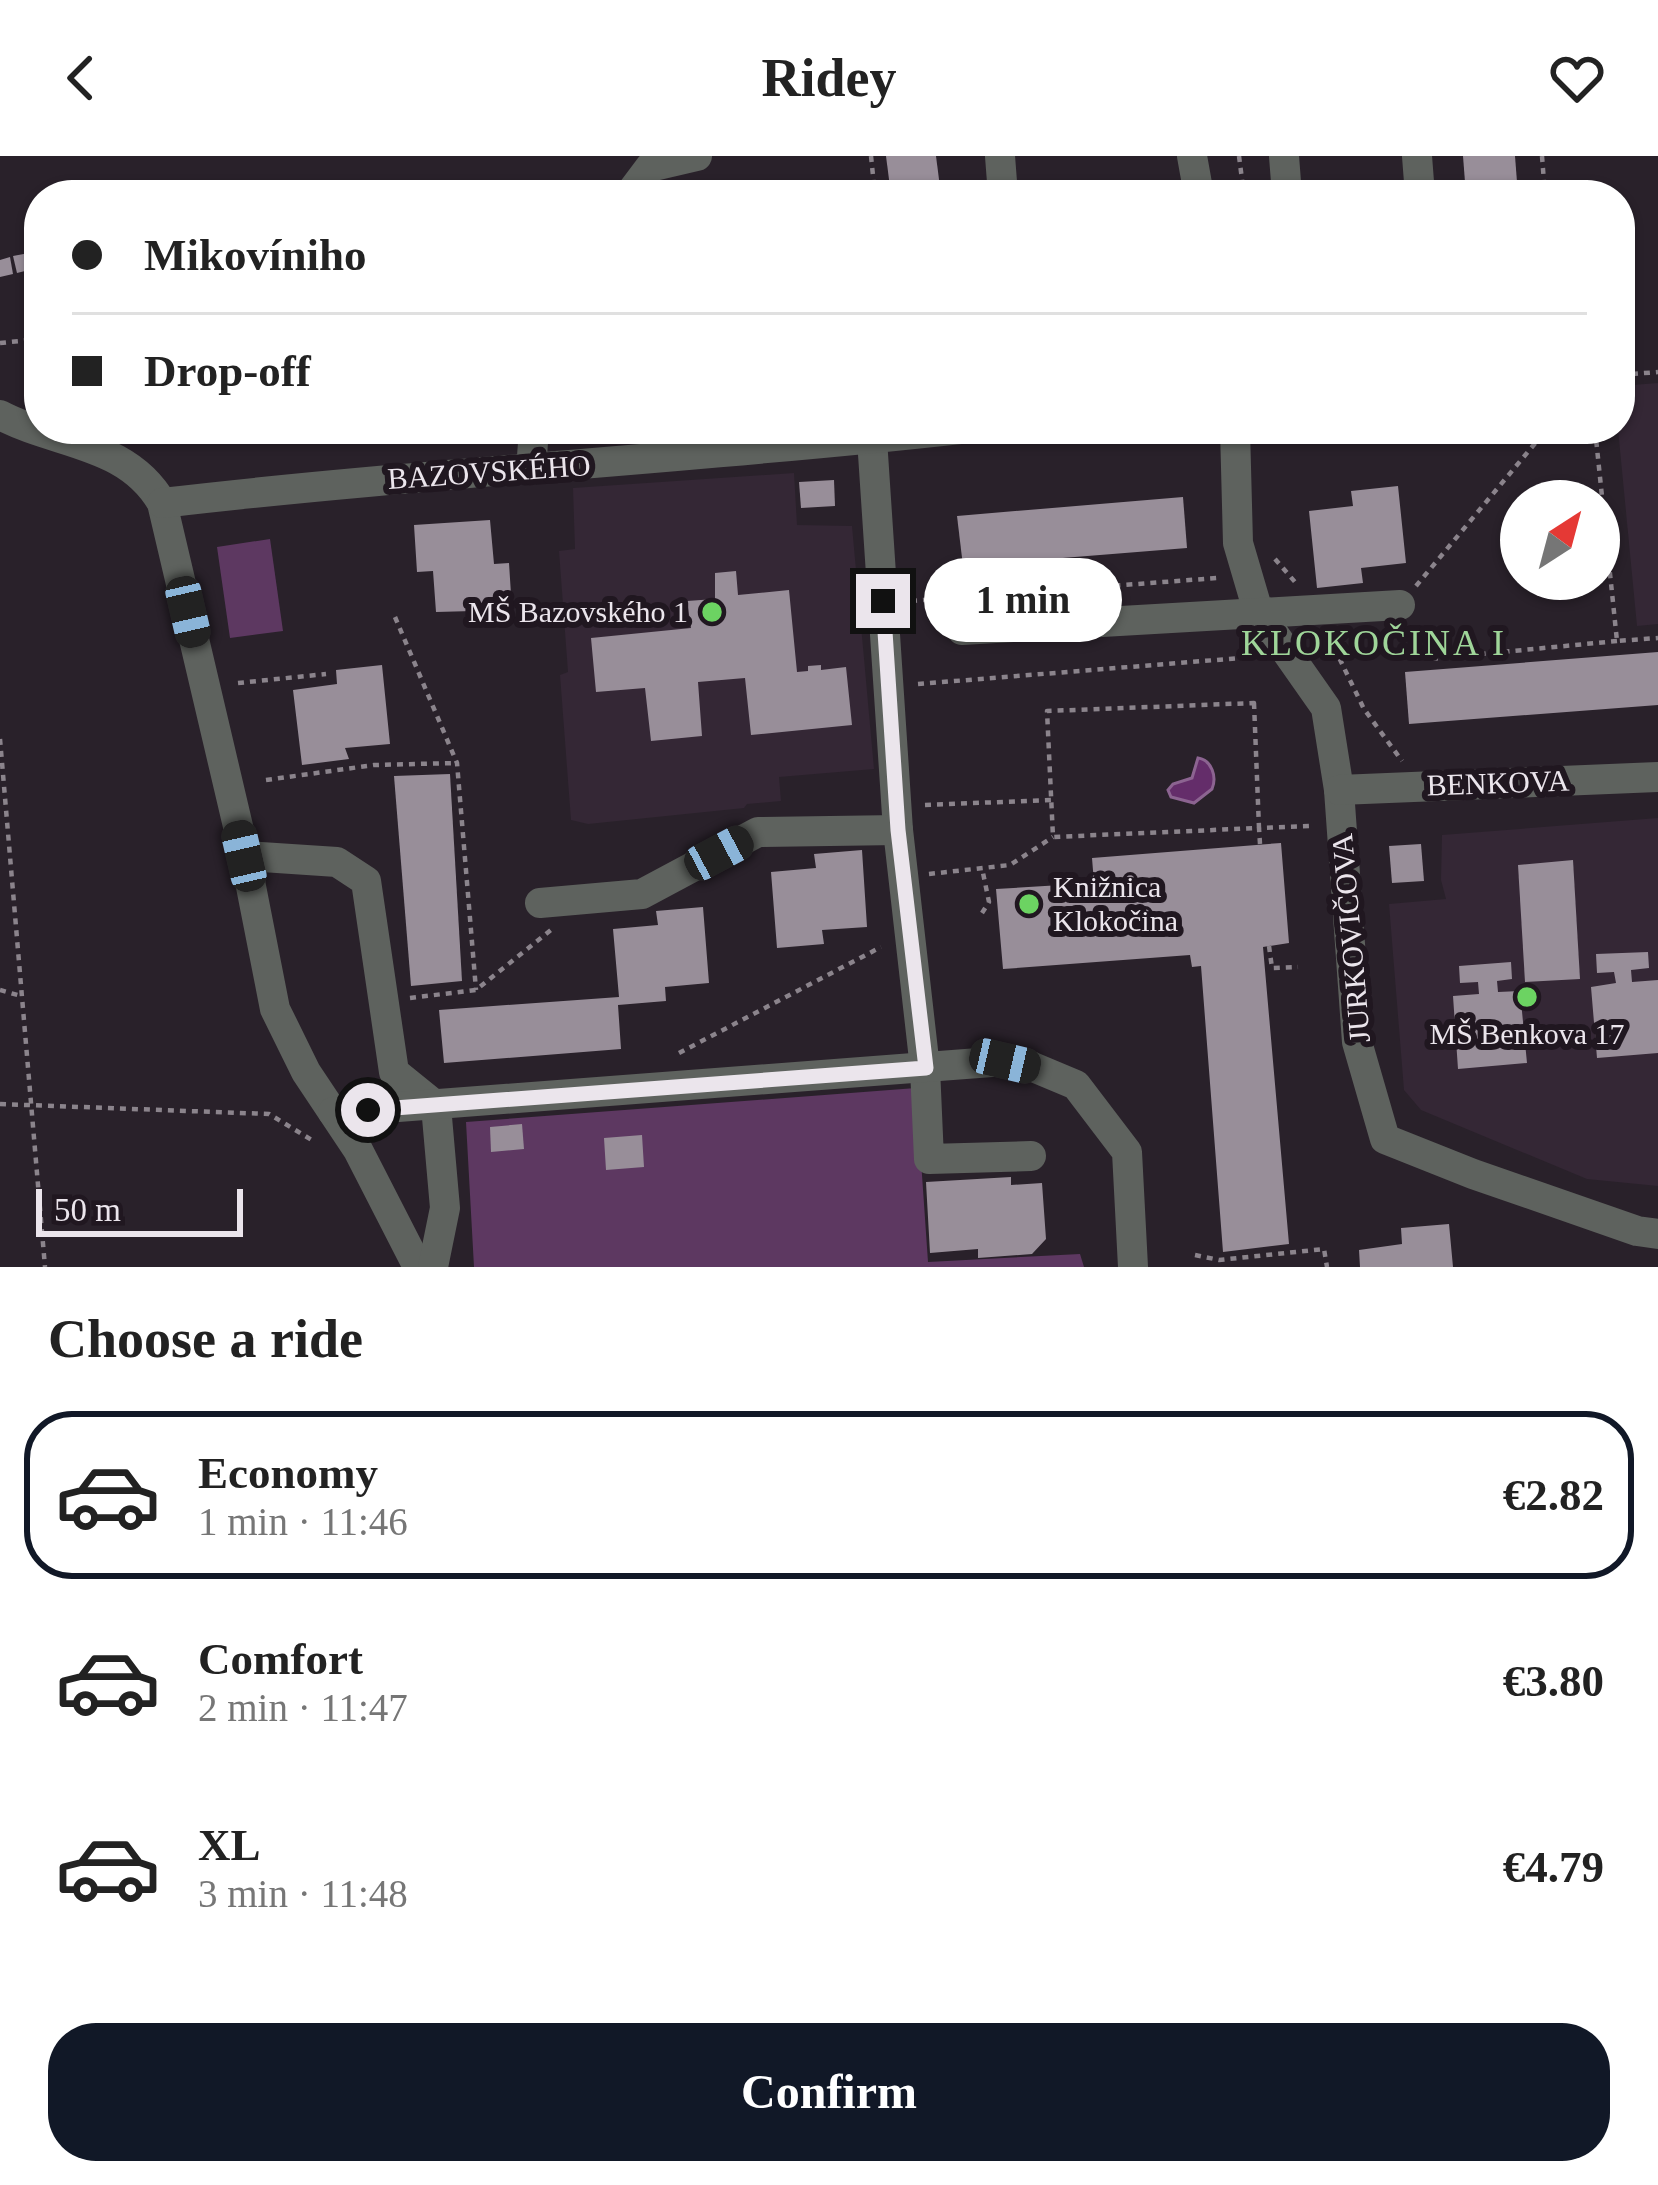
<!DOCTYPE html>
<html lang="en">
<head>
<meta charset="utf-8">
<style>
	:root { --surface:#fff; --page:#f6f6f6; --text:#222; --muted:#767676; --line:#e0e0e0; --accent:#111827 }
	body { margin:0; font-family:"Times New Roman",serif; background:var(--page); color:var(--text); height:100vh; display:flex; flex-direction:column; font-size:45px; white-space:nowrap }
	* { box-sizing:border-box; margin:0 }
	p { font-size:39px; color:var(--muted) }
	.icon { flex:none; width:66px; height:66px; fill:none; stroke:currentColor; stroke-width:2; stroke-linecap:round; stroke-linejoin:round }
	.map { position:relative; height:1111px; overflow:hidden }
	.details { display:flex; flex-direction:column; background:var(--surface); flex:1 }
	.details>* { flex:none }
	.guide { position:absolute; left:24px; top:24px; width:1611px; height:264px; border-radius:48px; box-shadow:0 3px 9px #0004; display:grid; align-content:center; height:264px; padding:0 48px; background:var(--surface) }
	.needle { width:78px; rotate:36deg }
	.fabs { position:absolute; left:1500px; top:324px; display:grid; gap:24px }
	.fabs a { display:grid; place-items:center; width:120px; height:120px; border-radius:50%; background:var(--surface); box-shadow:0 3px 9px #0004; font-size:60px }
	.scale { position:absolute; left:36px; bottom:30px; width:207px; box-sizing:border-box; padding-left:12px; border:6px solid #ebe5ec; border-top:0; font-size:33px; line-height:42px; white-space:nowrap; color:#ebe5ec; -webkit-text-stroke:9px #201720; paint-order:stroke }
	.end { position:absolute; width:54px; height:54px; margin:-27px; border:15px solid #ebe5ec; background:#111; box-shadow:0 0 0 6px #111 }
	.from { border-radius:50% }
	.bubble { position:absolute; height:84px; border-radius:42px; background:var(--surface); box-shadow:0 3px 9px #0004; font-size:39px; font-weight:700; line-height:84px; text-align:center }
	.car { position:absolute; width:36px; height:72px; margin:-36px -18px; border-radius:15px; box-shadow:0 0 9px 3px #0007; background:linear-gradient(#222 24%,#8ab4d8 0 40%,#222 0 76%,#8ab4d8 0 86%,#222 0) }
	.guide b { display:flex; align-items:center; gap:42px; height:114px; font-size:45px }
	.guide b+b { border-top:3px solid var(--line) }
	.guide i { width:30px; height:30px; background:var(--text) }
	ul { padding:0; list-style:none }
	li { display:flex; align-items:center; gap:36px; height:168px; margin:0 24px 18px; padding:0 24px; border:6px solid transparent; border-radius:48px }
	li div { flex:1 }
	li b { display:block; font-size:45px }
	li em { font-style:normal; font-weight:700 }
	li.on { border-color:var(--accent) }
	li>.icon { width:108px; height:108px; stroke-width:1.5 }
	h2 { padding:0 48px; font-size:54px; line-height:144px }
	.action { display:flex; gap:24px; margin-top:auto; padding:24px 48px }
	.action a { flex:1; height:138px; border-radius:48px; background:var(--accent); color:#fff; font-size:48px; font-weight:700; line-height:138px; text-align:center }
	header { display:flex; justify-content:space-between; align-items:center; height:156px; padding:0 48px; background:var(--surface); font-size:54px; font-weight:700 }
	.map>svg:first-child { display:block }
	.built { fill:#342735 }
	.green { fill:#5d3861 }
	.water { fill:#642d6a; stroke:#8c6491; stroke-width:3 }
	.building { fill:#988e99 }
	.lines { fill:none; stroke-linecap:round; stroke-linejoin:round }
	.path { stroke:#8b848c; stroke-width:4.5; stroke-dasharray:6 6; stroke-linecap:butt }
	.minor { stroke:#5e625e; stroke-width:30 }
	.route { stroke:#ebe5ec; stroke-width:15 }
	.poi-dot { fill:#6cd362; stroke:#201720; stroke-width:4.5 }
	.labels { text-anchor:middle; stroke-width:12; stroke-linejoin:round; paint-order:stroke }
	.street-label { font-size:30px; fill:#ebe5ec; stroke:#201720 }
	.poi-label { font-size:30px; fill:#ebe5ec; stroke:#201720; text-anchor:end }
	.quarter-label { font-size:36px; letter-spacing:3px; fill:#9fd599; stroke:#201720 }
</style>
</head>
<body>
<header><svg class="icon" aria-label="back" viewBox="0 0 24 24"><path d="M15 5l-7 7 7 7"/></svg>Ridey<svg class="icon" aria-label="heart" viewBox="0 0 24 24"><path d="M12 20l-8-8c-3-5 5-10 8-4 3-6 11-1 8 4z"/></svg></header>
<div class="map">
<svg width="1658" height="1111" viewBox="0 0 1658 1111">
	<rect width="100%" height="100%" fill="#29212a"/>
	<!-- built -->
	<g class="built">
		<path d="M1658,227v241l-21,2 -19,-197 2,-43z"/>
		<path d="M794,317l3,52 55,1 22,243 -95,8 2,24 -34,3 -3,4 -156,16 -17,-4 -11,-145 8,-3 -9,-121 16,-2 -2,-61z"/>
		<path d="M1658,662v368l-71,-7 -166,-69 -17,-20 -15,-186 57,-5 -5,-19 1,-45z"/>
	</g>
	<!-- green -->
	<g class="green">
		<path d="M270,383l13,92 -53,7 -13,-91z"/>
		<path d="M916,932l12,174 152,-8 4,13h-610l-8,-145z"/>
	</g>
	<!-- water -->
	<path class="water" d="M1198,602c14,2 19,19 14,31l-18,14 -23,-6 -3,-7 5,-6 19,-6z"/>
	<!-- building -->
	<g class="building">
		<path d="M886,0h50l5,39h-50z"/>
		<path d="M1463,0h52l3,39h-52z"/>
		<path d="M29,97l4,16 -16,4 -4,-17z"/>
		<path d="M10,101l3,17 -13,3v-17z"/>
		<path d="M1337,273h35v8l-34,3z"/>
		<path d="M834,324l1,26 -34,2 -2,-26z"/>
		<path d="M1398,330l8,77 -45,5 2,15 -46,5 -8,-77 44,-5 -2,-15z"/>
		<path d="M1183,341l4,51 -224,18 -6,-50z"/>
		<path d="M490,364l4,44 15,-1 3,47 -76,2 -3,-41 -16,1 -3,-47z"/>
		<path d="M736,415l2,24 51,-5 8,82 11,-1v-5l13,-1v5l25,-3 6,58 -101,10 -6,-57 -47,4 4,54 -51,5 -6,-53 -49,4 -5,-54 100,-10 -4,-27 28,-2v-26z"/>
		<path d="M1658,496v53l-249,19 -4,-52z"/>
		<path d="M382,509l8,79 -45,4 4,11 -47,6 -9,-75 44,-6 -1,-14z"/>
		<path d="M450,618l12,207 -51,5 -17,-210z"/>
		<path d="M1281,687l8,100 -26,4 26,297 -66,8 -22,-286 -9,1 -2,-12 -187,14 -7,-80 98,-6 -2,-25z"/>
		<path d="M1421,688l3,37 -32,2 -3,-37z"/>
		<path d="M862,694l5,77 -45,3 2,14 -47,4 -6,-76 45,-4 -2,-14z"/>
		<path d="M1573,704l7,119 -55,3 -7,-117z"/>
		<path d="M703,751l6,76 -44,4 1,14 -48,4 3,44 -177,14 -5,-53 180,-13 -6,-68 45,-4 -2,-14z"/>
		<path d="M1648,796l1,16 -18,2 1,12 26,-2v73l-61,5 -6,-71 25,-4 -2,-11 -17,1 -1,-19z"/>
		<path d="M1511,806l1,17 -15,2 1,11 22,-1 7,72 -69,6 -5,-73 26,-2 -1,-12 -18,1 -1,-17z"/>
		<path d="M522,968l2,25 -33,3 -1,-25z"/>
		<path d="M642,979l2,32 -38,3 -2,-32z"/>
		<path d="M1011,1021v8l31,-2 4,56 -14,15 -54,4v-9l-48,4 -4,-71z"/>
		<path d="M1449,1068l4,43h-93l-1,-17 43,-6 -1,-16z"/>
	</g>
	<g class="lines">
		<!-- path -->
		<g class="path">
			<path d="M871,0l4,39"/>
			<path d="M1239,0l5,39"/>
			<path d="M1542,0l3,39"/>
			<path d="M0,187l39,-4"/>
			<path d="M1620,219l38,-3"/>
			<path d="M1595,273l22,212 41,-3"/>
			<path d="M1275,403l20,23"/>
			<path d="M1416,430l131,-157"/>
			<path d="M911,445l306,-23"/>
			<path d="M395,461l62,146 19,227"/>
			<path d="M1413,474l16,29 188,-18"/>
			<path d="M1329,481l35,72 38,52"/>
			<path d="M238,527l88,-9"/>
			<path d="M918,528l335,-27"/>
			<path d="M1254,547l5,125 -206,9 -6,-126z"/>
			<path d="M0,583l45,528"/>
			<path d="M266,624l108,-15 83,-2"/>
			<path d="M925,649l126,-5"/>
			<path d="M1260,688l-1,-16 53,-2"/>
			<path d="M929,718l81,-9 43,-28"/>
			<path d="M982,757l7,-11 -7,-34"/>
			<path d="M1269,790l3,22 26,-1"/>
			<path d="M0,834l21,6"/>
			<path d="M410,842l66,-8 75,-60"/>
			<path d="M679,897l202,-106"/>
			<path d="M0,948l269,10 46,28"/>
			<path d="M1195,1099l24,5 105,-11 3,18"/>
		</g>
		<!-- minor -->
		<g class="minor">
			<path d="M1000,0l3,39"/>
			<path d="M1192,0l7,39"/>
			<path d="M1284,0l3,39"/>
			<path d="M1417,0l3,39"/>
			<path d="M629,39l21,-28 47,-11"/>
			<path d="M0,259c56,30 127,27 162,88l83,353 30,153 31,63 52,78 60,117"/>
			<path d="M1235,273l3,114 20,68 68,97 13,82 18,252 28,97 88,35 164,57 21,3"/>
			<path d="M872,283l26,391 27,238 4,91 102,-3"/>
			<path d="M531,314l3,-41"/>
			<path d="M162,347c265,-31 532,-44 798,-74"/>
			<path d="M962,474l438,-25"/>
			<path d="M1339,634l319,-13"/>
			<path d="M245,700l92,6 29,19 28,191 42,34 9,102 -12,59"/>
			<path d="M540,747l102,-9 116,-62 140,-2"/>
			<path d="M333,956l672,-51 28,6 43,18 51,67 6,115"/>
		</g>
	</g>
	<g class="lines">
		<!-- route -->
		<path class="route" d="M368,954l558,-42 -28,-238 -15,-229"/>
	</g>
	<!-- markers -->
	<g class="poi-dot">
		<circle cx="712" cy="456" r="12"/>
		<circle cx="1029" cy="748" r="12"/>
		<circle cx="1527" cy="841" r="12"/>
	</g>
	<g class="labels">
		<!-- street labels -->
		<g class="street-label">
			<text transform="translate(489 316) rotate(-4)" y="10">BAZOVSKÉHO</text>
			<text transform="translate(1498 627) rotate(-2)" y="10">BENKOVA</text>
			<text transform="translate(1351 782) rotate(-95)" y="10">JURKOVIČOVA</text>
		</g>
		<!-- poi labels -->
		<g class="poi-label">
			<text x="688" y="466">MŠ Bazovského 1</text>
			<text x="1053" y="741" text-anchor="start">Knižnica<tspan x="1053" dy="34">Klokočina</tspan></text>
			<text x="1527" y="888" text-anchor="middle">MŠ Benkova 17</text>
		</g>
		<!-- quarter labels -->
		<g class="quarter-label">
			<text x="1374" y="499">KLOKOČINA I</text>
		</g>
	</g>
</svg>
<div class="fabs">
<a><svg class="needle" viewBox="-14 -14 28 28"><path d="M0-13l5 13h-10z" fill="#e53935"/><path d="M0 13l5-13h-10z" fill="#767676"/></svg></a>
</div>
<div class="scale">50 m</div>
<i class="end from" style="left:368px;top:954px"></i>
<i class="end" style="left:883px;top:445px"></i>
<div class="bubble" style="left:924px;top:402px;width:198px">1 min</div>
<i class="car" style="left:188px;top:456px;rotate:167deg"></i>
<i class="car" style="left:719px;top:697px;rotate:62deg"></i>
<i class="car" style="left:244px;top:700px;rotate:347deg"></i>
<i class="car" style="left:1005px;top:905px;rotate:103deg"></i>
<div class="guide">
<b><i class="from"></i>Mikovíniho</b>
<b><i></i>Drop-off</b>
</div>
</div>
<section class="details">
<h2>Choose a ride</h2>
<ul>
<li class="on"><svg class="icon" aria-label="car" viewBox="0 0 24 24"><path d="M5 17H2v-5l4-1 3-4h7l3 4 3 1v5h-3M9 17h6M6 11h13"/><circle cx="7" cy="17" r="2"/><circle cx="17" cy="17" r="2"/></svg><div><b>Economy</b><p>1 min · 11:46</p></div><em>€2.82</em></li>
<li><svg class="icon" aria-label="car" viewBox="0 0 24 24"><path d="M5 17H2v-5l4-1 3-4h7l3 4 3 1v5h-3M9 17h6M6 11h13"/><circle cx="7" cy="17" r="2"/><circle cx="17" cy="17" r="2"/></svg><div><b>Comfort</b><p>2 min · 11:47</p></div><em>€3.80</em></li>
<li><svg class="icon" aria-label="car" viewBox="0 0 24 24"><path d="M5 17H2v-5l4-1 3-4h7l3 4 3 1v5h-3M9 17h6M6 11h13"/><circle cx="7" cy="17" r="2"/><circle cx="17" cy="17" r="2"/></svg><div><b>XL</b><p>3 min · 11:48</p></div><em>€4.79</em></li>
</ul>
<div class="action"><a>Confirm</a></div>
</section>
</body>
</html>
